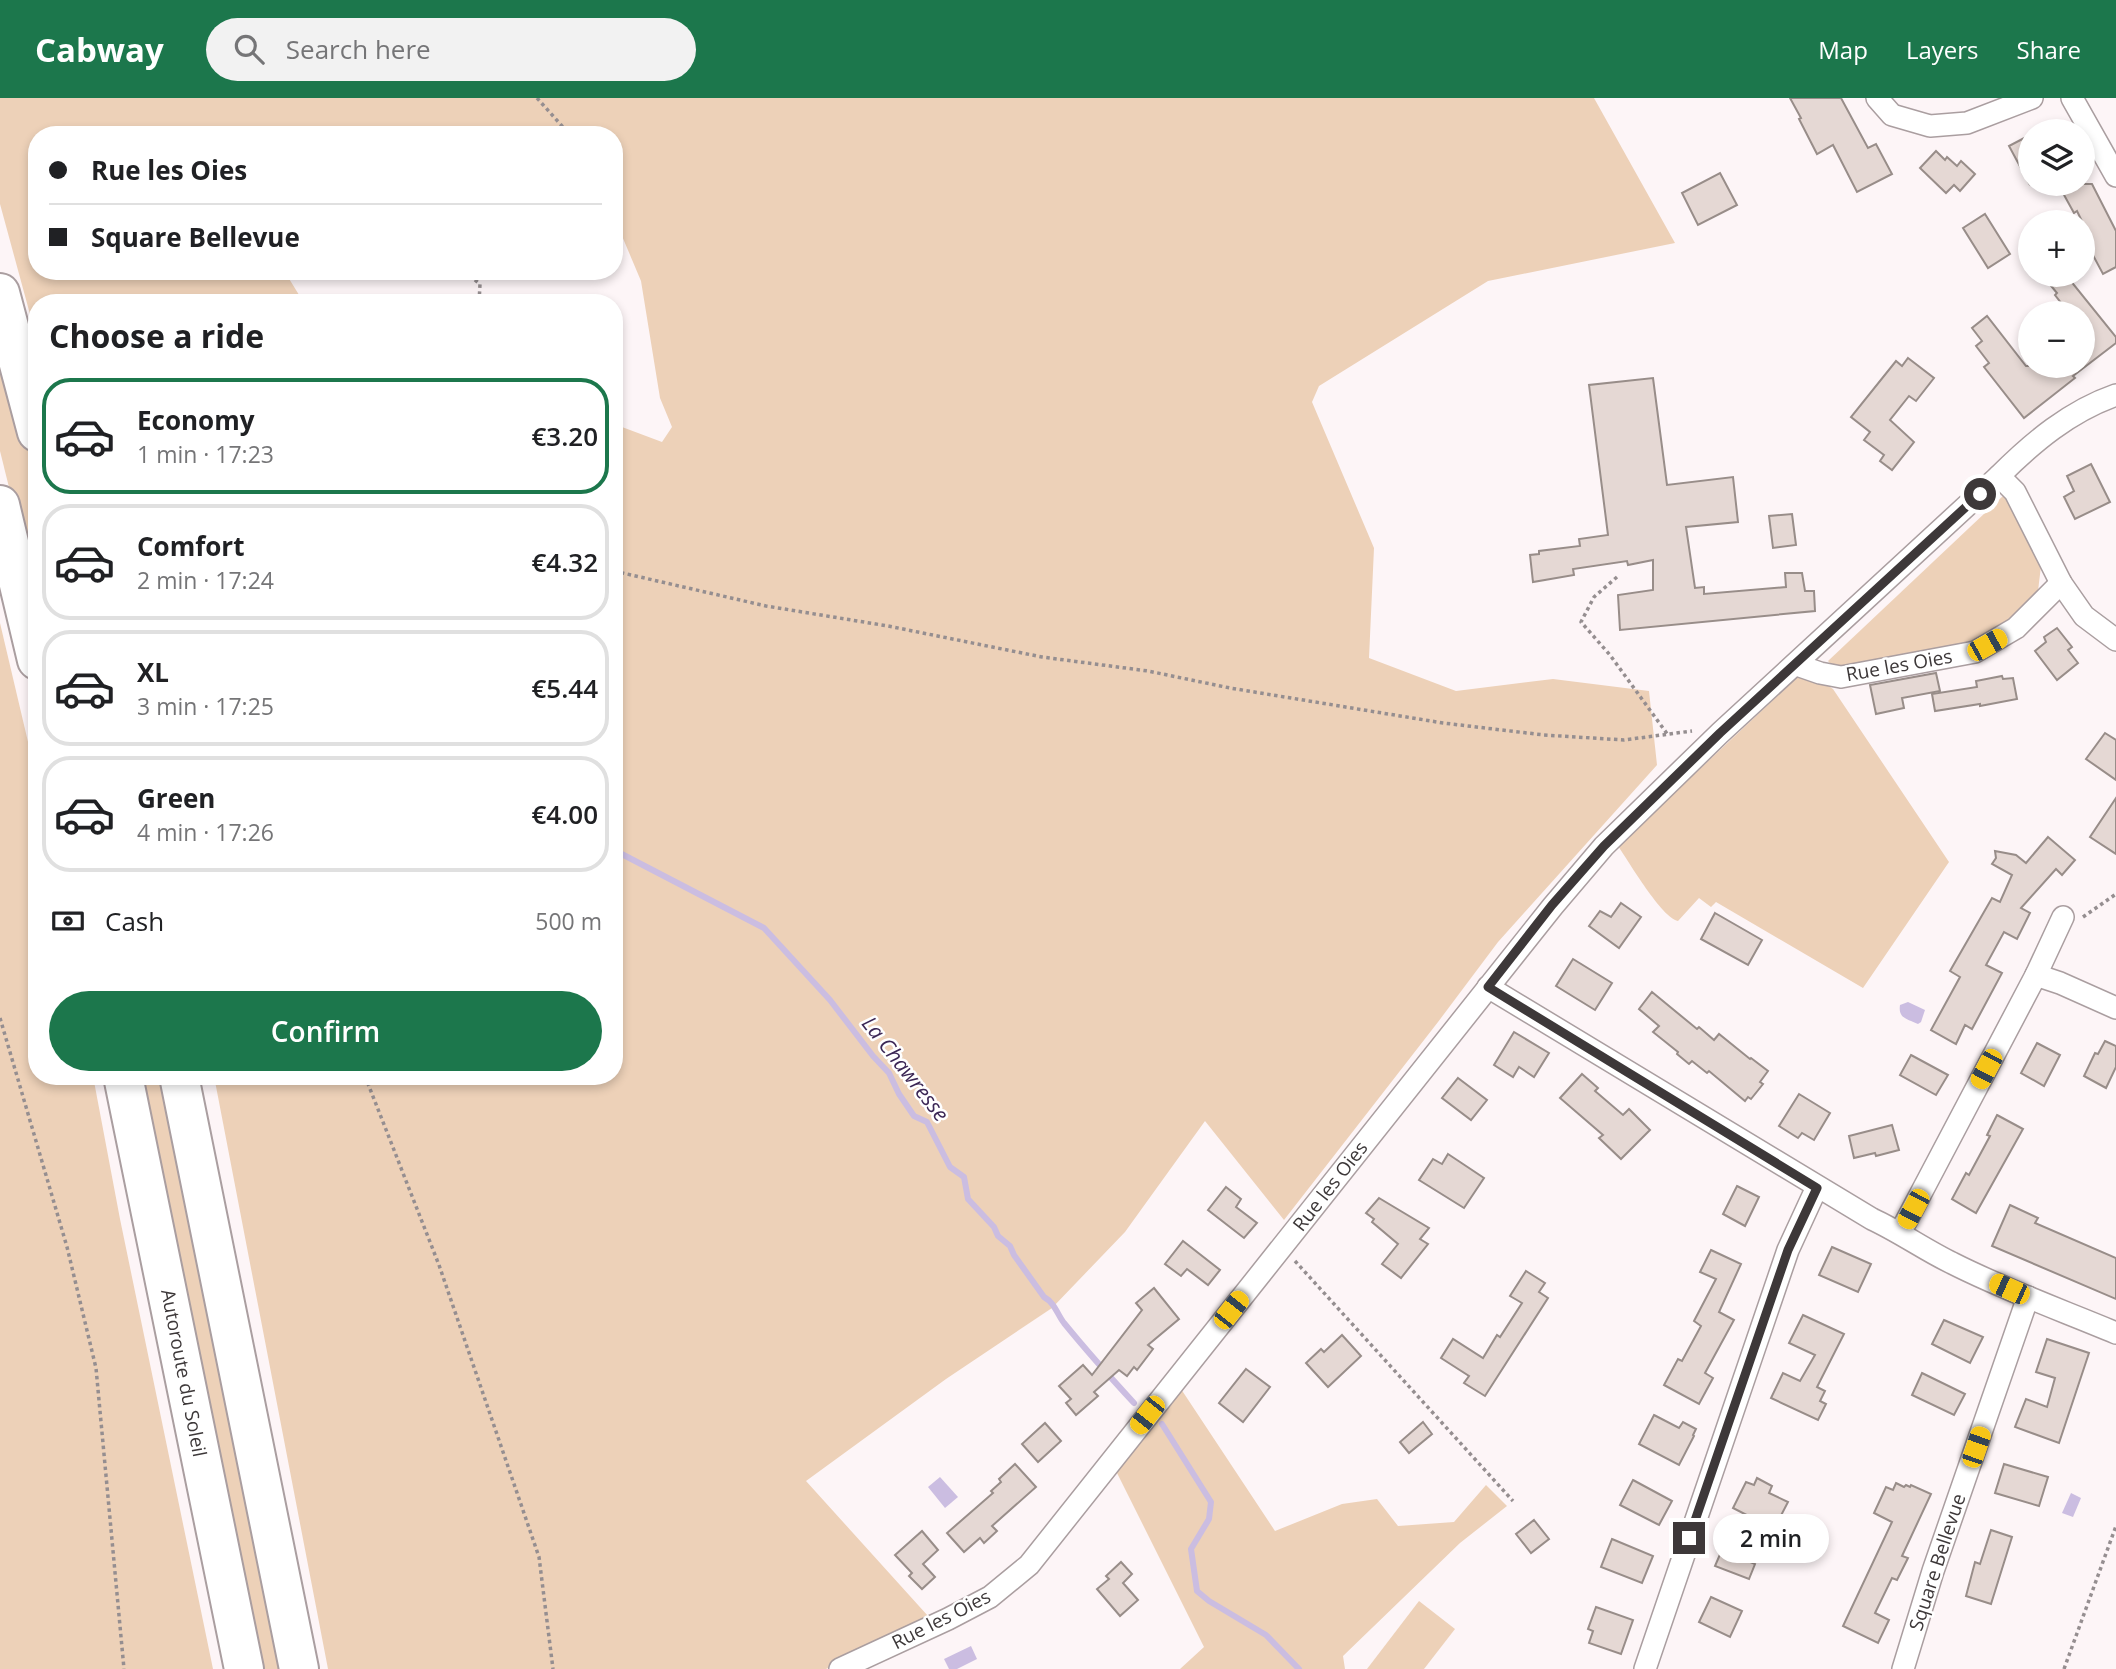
<!DOCTYPE html>
<html lang="en">
<head>
<meta charset="utf-8">
<style>
	:root { --surface:#fff; --page:#f2f2f2; --text:#202124; --muted:#757577; --line:#e0e0e0; --accent:#1c774c }
	body { margin:0; font-family:"Open Sans",sans-serif; background:var(--page); color:var(--text); height:100vh; display:flex; flex-direction:column; font-size:26px; white-space:nowrap }
	* { box-sizing:border-box; margin:0 }
	p { font-size:23px; color:var(--muted) }
	.icon { flex:none; width:38px; height:38px; fill:none; stroke:currentColor; stroke-width:2; stroke-linecap:round; stroke-linejoin:round }
	.map { position:relative; flex:1; overflow:hidden }
	.sheet { position:absolute; left:28px; top:196px; width:595px; height:791px; display:flex; flex-direction:column; background:var(--surface); border-radius:28px; box-shadow:0 4px 10px #0003 }
	.sheet>* { flex:none }
	.hud { position:absolute; left:28px; top:28px; width:595px; height:154px; border-radius:28px; box-shadow:0 4px 10px #0003; display:grid; align-content:center; height:154px; padding:0 21px; background:var(--surface) }
	.controls { position:absolute; left:2018px; top:21px; display:grid; gap:14px }
	.controls a { display:grid; place-items:center; width:77px; height:77px; border-radius:50%; background:var(--surface); box-shadow:0 4px 10px #0003; font-size:35px }
	.end { position:absolute; width:32px; height:32px; margin:-16px; border:9px solid #3d3839; background:#fff; box-shadow:0 0 0 4px #fff }
	.from { border-radius:50% }
	.bubble { position:absolute; height:49px; border-radius:24px; background:var(--surface); box-shadow:0 4px 10px #0003; font-size:23px; font-weight:600; line-height:49px; text-align:center }
	.car { position:absolute; width:21px; height:42px; margin:-21px -10px; border-radius:9px; box-shadow:0 0 5px 2px #0007; background:linear-gradient(#f5c518 24%,#345 0 40%,#f5c518 0 76%,#345 0 86%,#f5c518 0) }
	.hud b { display:flex; align-items:center; gap:24px; height:66px; font-size:26px }
	.hud b+b { border-top:2px solid var(--line) }
	.hud i { width:18px; height:18px; background:var(--text) }
	ul { padding:0; list-style:none }
	li { display:flex; align-items:center; gap:21px; height:116px; margin:0 14px 10px; padding:0 7px; border:4px solid var(--line); border-radius:28px }
	li div { flex:1 }
	li b { display:block; font-size:26px }
	li em { font-style:normal; font-weight:600 }
	li.selected { border-color:var(--accent) }
	li>.icon { width:63px; height:63px; stroke-width:1.5 }
	h2 { padding:0 21px; font-size:32px; line-height:84px }
	.pay { display:flex; align-items:center; gap:18px; height:77px; padding:0 21px; font-size:26px }
	.pay p { margin-inline-start:auto }
	.cta { display:flex; gap:14px; margin-top:auto; padding:14px 21px }
	.cta a { flex:1; height:80px; border-radius:42px; background:var(--accent); color:#fff; font-size:28px; font-weight:600; line-height:80px; text-align:center }
	header { display:flex; align-items:center; gap:42px; box-sizing:border-box; height:98px; padding:0 35px; background:var(--accent); color:#fff }
	header strong { font-size:33px }
	nav { display:flex; gap:38px; margin-inline-start:auto; font-size:24px }
	.search { width:490px; height:63px; background:var(--page); display:flex; align-items:center; gap:18px; box-sizing:border-box; padding:0 24px; border-radius:38px; color:var(--muted); font-size:26px }
	.map>svg:first-child { display:block }
	.green { fill:#edd1b8 }
	.water { fill:#cbbde1 }
	.lines { fill:none; stroke-linecap:round; stroke-linejoin:round }
	.stream { stroke:#cbbde1; stroke-width:6 }
	.building { fill:#e5d8d4; stroke:#988d89; stroke-width:2 }
	.street-casing { stroke:#aa9ea0; stroke-width:24 }
	.highway-casing { stroke:#aa9ea0; stroke-width:42 }
	.path { stroke:#958e90; stroke-width:3.5; stroke-dasharray:3.5 3.5; stroke-linecap:butt }
	.street { stroke:#fff; stroke-width:21 }
	.highway { stroke:#fff; stroke-width:38 }
	.route { stroke:#3d3839; stroke-width:9 }
	.labels { text-anchor:middle; stroke-width:5; stroke-linejoin:round; paint-order:stroke }
	.street-label { font-size:19px; fill:#3d3839; stroke:#fff }
	.water-label { font-size:21px; font-style:italic; fill:#3c2755; stroke:#fff }
</style>
</head>
<body>
<header>
<strong>Cabway</strong>
<div class="search"><svg class="icon" aria-label="search" viewBox="0 0 24 24"><circle cx="10" cy="10" r="6"/><path d="M15 15l6 6"/></svg>Search here</div>
<nav><a>Map</a><a>Layers</a><a>Share</a></nav>
</header>
<div class="map">
<svg width="2116" height="1571" viewBox="0 0 2116 1571">
	<rect width="100%" height="100%" fill="#fdf5f7"/>
	<!-- green -->
	<g class="green">
		<path d="M0,0h1594l81,145 -187,38 -169,105 -7,16 62,146 -5,110 87,33 97,-12 96,12 8,74 -159,177 -60,80 -154,198 -79,-99 -80,111 -73,76 -106,71 -140,102 122,135 -64,35 -38,18h-498l-114,-593h400v-652l48,18 10,-15 -12,-29 -19,-117 -27,-64v-82h-577v136h241l10,6 16,26h-267v37l-37,-136z"/>
		<path d="M0,242l37,139v121l-37,-149z"/>
		<path d="M2004,397l6,5 26,47 5,19 -3,25 -15,22 -42,28 -145,29 -8,-9z"/>
		<path d="M0,525l37,157v296h56l27,143 93,450h-213z"/>
		<path d="M1805,572l28,19 116,173 -86,126 -147,-86 -5,5 -12,-9 -21,23c-16,-3 -49,-59 -60,-75z"/>
		<path d="M139,978h28l121,593h-30z"/>
		<path d="M1181,1291l94,142 67,-27 35,-5 21,27 56,-4 32,-37 21,21 -47,37 -117,113 2,13h-165l24,-22 -88,-176 33,-38 16,-27z"/>
		<path d="M1419,1503l36,28 -31,40h-57z"/>
	</g>
	<!-- water -->
	<g class="water">
		<path d="M1908,904l17,8 -4,12 -3,2c-11,-5 -20,-6 -18,-19z"/>
		<path d="M940,1379l18,20 -13,11 -17,-21z"/>
		<path d="M2071,1395l10,5 -8,19 -11,-4z"/>
		<path d="M971,1548l6,13 -20,10h-8l-5,-10z"/>
	</g>
	<g class="lines">
		<!-- stream -->
		<g class="stream">
			<path d="M614,752l150,78 66,72 43,56 16,17 10,21 15,22 13,6 23,45 14,10 4,22 26,28 4,9 12,10 4,9 30,42c11,6 13,17 20,26 22,27 46,54 70,80"/>
			<path d="M1162,1326l49,78 -2,17 -18,30 6,42 12,10 57,34 33,34"/>
		</g>
	</g>
	<!-- building -->
	<g class="building">
		<path d="M1790,0h51l27,50 8,-4 16,30 -35,18 -24,-47 -16,9 -18,-35 2,-1z"/>
		<path d="M2030,37v50l-21,-39z"/>
		<path d="M1936,53l9,9 2,-3 10,9 4,-5 14,13 -15,17 -6,-6 -8,8 -26,-25z"/>
		<path d="M1720,75l17,32 -39,20 -16,-32z"/>
		<path d="M2058,86h34l24,47v36l-13,7 -16,-30 5,-2 -15,-31 -3,2z"/>
		<path d="M1985,116l25,40 -22,14 -25,-40z"/>
		<path d="M2042,177h24l50,62v6l-43,33 2,2 -51,40 -40,-51 5,-4 -13,-17 6,-5 -10,-13 15,-12 39,50h56v-53h-13l-14,-18 2,-2z"/>
		<path d="M1908,260l26,20 -18,23 -7,-5 -19,24 24,22 -22,28 -12,-9 4,-6 -20,-15 6,-8 -19,-15 45,-56 6,5z"/>
		<path d="M1653,280l14,107 66,-8 5,45 -52,5 9,61 9,-1v7l82,-7 -1,-14h17l3,18h9l1,20 -195,19 -2,-35 35,-5v-30l-25,5 -1,-4 -54,8 1,6 -41,7 -3,-27 9,-1v-3l41,-5 -1,-7 29,-4 -19,-150z"/>
		<path d="M2091,366l19,38 -35,17 -11,-22 10,-6 -7,-15z"/>
		<path d="M1792,416l4,31 -23,3 -4,-32z"/>
		<path d="M2057,530l15,19 -4,3 10,13 -21,17 -22,-29 11,-9 -2,-5z"/>
		<path d="M1936,575l4,18 -38,7 2,10 -28,6 -6,-29z"/>
		<path d="M2002,578l1,3 10,-1 4,21 -37,7v-2l-45,7 -3,-17 45,-7 -1,-6z"/>
		<path d="M2105,635l11,7v40l-30,-21z"/>
		<path d="M2116,700v56l-26,-17z"/>
		<path d="M2048,739l27,23 -13,15 -6,-6 -35,39 9,5 -13,26 -13,-7 -18,33 16,8 -30,56 -7,-4 -9,19 -25,-14 29,-53 -10,-6 42,-73 8,4 12,-27 -20,-11 4,-6 -1,-7 21,4 10,8z"/>
		<path d="M1621,805l20,14 -22,31 -30,-22 11,-15 11,6z"/>
		<path d="M1715,815l47,27 -14,25 -47,-26z"/>
		<path d="M1573,861l39,24 -17,27 -39,-24z"/>
		<path d="M1652,894l45,37 2,-2 15,13 5,-6 31,25 1,-1 17,13 -8,11 3,2 -12,15 -3,-2 -3,4 -36,-30 -2,2 -15,-12 -3,3 -12,-10 1,-2 -25,-20 6,-6 -20,-17z"/>
		<path d="M1514,934l35,21 -15,24 -15,-10 -6,10 -19,-12z"/>
		<path d="M2105,943l11,5v21l-10,21 -22,-12 11,-23 3,1z"/>
		<path d="M2037,945l23,12 -16,31 -23,-13z"/>
		<path d="M1911,957l37,20 -12,20 -36,-20z"/>
		<path d="M1582,976l16,14 -3,3 28,24 6,-6 21,21 -29,29 -22,-21 4,-3 -43,-37z"/>
		<path d="M1458,980l29,22 -16,20 -29,-22z"/>
		<path d="M1799,996l31,19 -16,27 -12,-7 -4,5 -19,-12z"/>
		<path d="M1997,1017l26,14 -47,84 -24,-14 14,-26 3,2 21,-39 -3,-1z"/>
		<path d="M1892,1027l7,25 -23,6 -1,-3 -21,5 -5,-22z"/>
		<path d="M1448,1056l36,24 -20,30 -45,-28 14,-21 9,5z"/>
		<path d="M1737,1088l22,11 -14,29 -22,-12z"/>
		<path d="M1226,1089l15,12 -5,8 21,16 -13,15 -36,-28z"/>
		<path d="M1379,1100l50,30 -9,11 8,5 -27,34 -19,-14 16,-20 -26,-22 2,-3 -8,-6z"/>
		<path d="M2010,1107l28,13 -3,5 81,35v41l-124,-53z"/>
		<path d="M1183,1143l37,29 -12,15 -21,-16 -6,7 -16,-12z"/>
		<path d="M1832,1149l39,17 -13,28 -39,-17z"/>
		<path d="M1711,1152l30,14 -22,48 15,8 -29,53 8,5 -14,26 -35,-19 14,-26 4,2 19,-35 -7,-5 22,-42 -16,-7z"/>
		<path d="M1526,1173l19,12 -6,9 9,6 -63,98 -21,-13 5,-7 -28,-18 12,-19 30,19 14,-23 3,2 22,-34 -12,-7z"/>
		<path d="M1154,1190l25,31 -31,26 5,4 -16,21 -3,-3 -7,9 -8,-6 -25,22 4,4 -22,19 -10,-12 5,-4 -12,-13 24,-21 9,10 50,-65 -6,-7z"/>
		<path d="M1803,1217l41,19 -27,53 8,4 -5,10 6,3 -8,16 -47,-22 12,-25 17,8 15,-26 -26,-12z"/>
		<path d="M1944,1222l39,17 -13,26 -38,-19z"/>
		<path d="M1342,1237l19,21 -33,31 -22,-24 15,-14 3,3z"/>
		<path d="M2047,1241l42,14 -30,90 -44,-16 11,-28 21,8 8,-29 -19,-6z"/>
		<path d="M1246,1271l24,18 -27,35 -24,-19z"/>
		<path d="M1922,1275l43,21 -11,21 -42,-20z"/>
		<path d="M1654,1317l25,13 4,-6 13,7 -3,6 1,1 -15,29 -40,-21z"/>
		<path d="M1423,1324l9,12 -23,19 -9,-11z"/>
		<path d="M1045,1325l16,18 -23,21 -16,-18z"/>
		<path d="M1015,1366l21,23 -44,39 5,5 -13,12 -4,-5 -16,14 -17,-19 46,-40 -2,-2 10,-9 -2,-3z"/>
		<path d="M2004,1366l44,13 -9,29 -44,-13z"/>
		<path d="M1757,1380l15,8 -3,7 19,9 -14,27 -41,-21 13,-26 8,3z"/>
		<path d="M1633,1382l39,21 -13,24 -39,-20z"/>
		<path d="M1896,1385l8,4 2,-2 4,2 1,-2 20,9 -29,62 6,2 -11,22 -5,-2 -17,35 14,7 -11,23 -35,-17 49,-104 -18,-9 12,-26 7,3z"/>
		<path d="M1534,1422l15,19 -18,14 -15,-19z"/>
		<path d="M1991,1432l21,7 -21,67 -25,-8 9,-34 5,2z"/>
		<path d="M922,1433l16,19 -15,14 12,13 -13,12 -13,-13 3,-3 -17,-18z"/>
		<path d="M1727,1440l28,12 -5,12 5,2 -6,15 -34,-13z"/>
		<path d="M1612,1441l41,17 -11,27 -41,-16z"/>
		<path d="M1121,1464l11,12 -9,9 15,17 -18,16 -23,-27 12,-10 -3,-3z"/>
		<path d="M1711,1499l31,14 -12,26 -31,-15z"/>
		<path d="M1596,1509l37,13 -12,34 -32,-11 4,-12 -5,-2z"/>
	</g>
	<g class="lines">
		<!-- street casing -->
		<g class="street-casing">
			<g id="street">
				<path d="M1877,0l15,17 38,11 37,-3 65,-25"/>
				<path d="M2072,0l44,78"/>
				<path d="M1999,378l16,16 46,91 23,33 32,24"/>
				<path d="M1797,567l23,8 21,4 134,-25 41,-24 45,-45"/>
				<path d="M2036,877l24,8 56,25"/>
				<path d="M1488,889l384,232c28,13 53,31 80,44 53,27 109,47 164,70"/>
				<path d="M1900,1135l136,-258 27,-58"/>
				<path d="M840,1571l108,-50 42,-22 39,-32 524,-659 51,-60 116,-113 279,-257c34,-34 71,-65 117,-81"/>
				<path d="M1645,1571l143,-419 29,-63"/>
				<path d="M1903,1571l30,-98 95,-274"/>
			</g>
		</g>
		<!-- highway casing -->
		<g class="highway-casing">
			<g id="highway">
				<path d="M0,195l37,139"/>
				<path d="M0,407l37,155"/>
				<path d="M123,978l121,593"/>
				<path d="M179,978l120,593"/>
			</g>
		</g>
		<!-- path -->
		<g class="path">
			<path d="M537,0l33,37"/>
			<path d="M464,173l16,13 -1,19"/>
			<path d="M614,473l152,35 122,20 154,31 106,14 82,17 213,35 101,12 80,5 68,-9"/>
			<path d="M1617,479l-23,20 -13,25 29,33 58,80"/>
			<path d="M2083,819l33,-23"/>
			<path d="M0,920l67,229 29,121 28,301"/>
			<path d="M365,978l74,189 100,292 14,112"/>
			<path d="M1295,1163l218,240"/>
			<path d="M2064,1571l52,-143"/>
		</g>
		<!-- street -->
		<use href="#street" class="street"/>
		<!-- highway -->
		<use href="#highway" class="highway"/>
	</g>
	<g class="lines">
		<!-- route -->
		<path class="route" d="M1689,1440l99,-288 29,-62 -329,-201 64,-82 52,-59 116,-113 260,-239"/>
	</g>
	<g class="labels">
		<!-- street labels -->
		<g class="street-label">
			<text transform="translate(1899 567) rotate(-10)" y="7">Rue les Oies</text>
			<text transform="translate(1330 1088) rotate(-52)" y="7">Rue les Oies</text>
			<text transform="translate(184 1275) rotate(79)" y="7">Autoroute du Soleil</text>
			<text transform="translate(1937 1464) rotate(-72)" y="7">Square Bellevue</text>
			<text transform="translate(941 1521) rotate(-27)" y="7">Rue les Oies</text>
		</g>
		<!-- water labels -->
		<g class="water-label">
			<text transform="translate(905 971) rotate(52)" y="7">La Chawresse</text>
		</g>
	</g>
</svg>
<div class="controls">
<a><svg class="icon" aria-label="layers" viewBox="0 0 24 24"><path d="M12 4l9 5-9 5-9-5zM3 14l9 5 9-5"/></svg></a>
<a>+</a>
<a>−</a>
</div>
<i class="end from" style="left:1980px;top:396px"></i>
<i class="end" style="left:1689px;top:1440px"></i>
<div class="bubble" style="left:1713px;top:1416px;width:116px">2 min</div>
<i class="car" style="left:1987px;top:547px;rotate:61deg"></i>
<i class="car" style="left:1986px;top:971px;rotate:208deg"></i>
<i class="car" style="left:1913px;top:1111px;rotate:208deg"></i>
<i class="car" style="left:2009px;top:1191px;rotate:294deg"></i>
<i class="car" style="left:1231px;top:1212px;rotate:38deg"></i>
<i class="car" style="left:1147px;top:1317px;rotate:218deg"></i>
<i class="car" style="left:1976px;top:1349px;rotate:19deg"></i>
<div class="hud">
<b><i class="from"></i>Rue les Oies</b>
<b><i></i>Square Bellevue</b>
</div>
<section class="sheet">
<h2>Choose a ride</h2>
<ul>
<li class="selected"><svg class="icon" aria-label="car" viewBox="0 0 24 24"><path d="M5 17H2v-5l4-1 3-4h7l3 4 3 1v5h-3M9 17h6M6 11h13"/><circle cx="7" cy="17" r="2"/><circle cx="17" cy="17" r="2"/></svg><div><b>Economy</b><p>1 min · 17:23</p></div><em>€3.20</em></li>
<li><svg class="icon" aria-label="car" viewBox="0 0 24 24"><path d="M5 17H2v-5l4-1 3-4h7l3 4 3 1v5h-3M9 17h6M6 11h13"/><circle cx="7" cy="17" r="2"/><circle cx="17" cy="17" r="2"/></svg><div><b>Comfort</b><p>2 min · 17:24</p></div><em>€4.32</em></li>
<li><svg class="icon" aria-label="car" viewBox="0 0 24 24"><path d="M5 17H2v-5l4-1 3-4h7l3 4 3 1v5h-3M9 17h6M6 11h13"/><circle cx="7" cy="17" r="2"/><circle cx="17" cy="17" r="2"/></svg><div><b>XL</b><p>3 min · 17:25</p></div><em>€5.44</em></li>
<li><svg class="icon" aria-label="car" viewBox="0 0 24 24"><path d="M5 17H2v-5l4-1 3-4h7l3 4 3 1v5h-3M9 17h6M6 11h13"/><circle cx="7" cy="17" r="2"/><circle cx="17" cy="17" r="2"/></svg><div><b>Green</b><p>4 min · 17:26</p></div><em>€4.00</em></li>
</ul>
<div class="pay"><svg class="icon" aria-label="cash" viewBox="0 0 24 24"><path d="M3 7h18v10H3z"/><circle cx="12" cy="12" r="2"/></svg>Cash<p>500 m</p></div>
<div class="cta"><a>Confirm</a></div>
</section>
</div>
</body>
</html>
